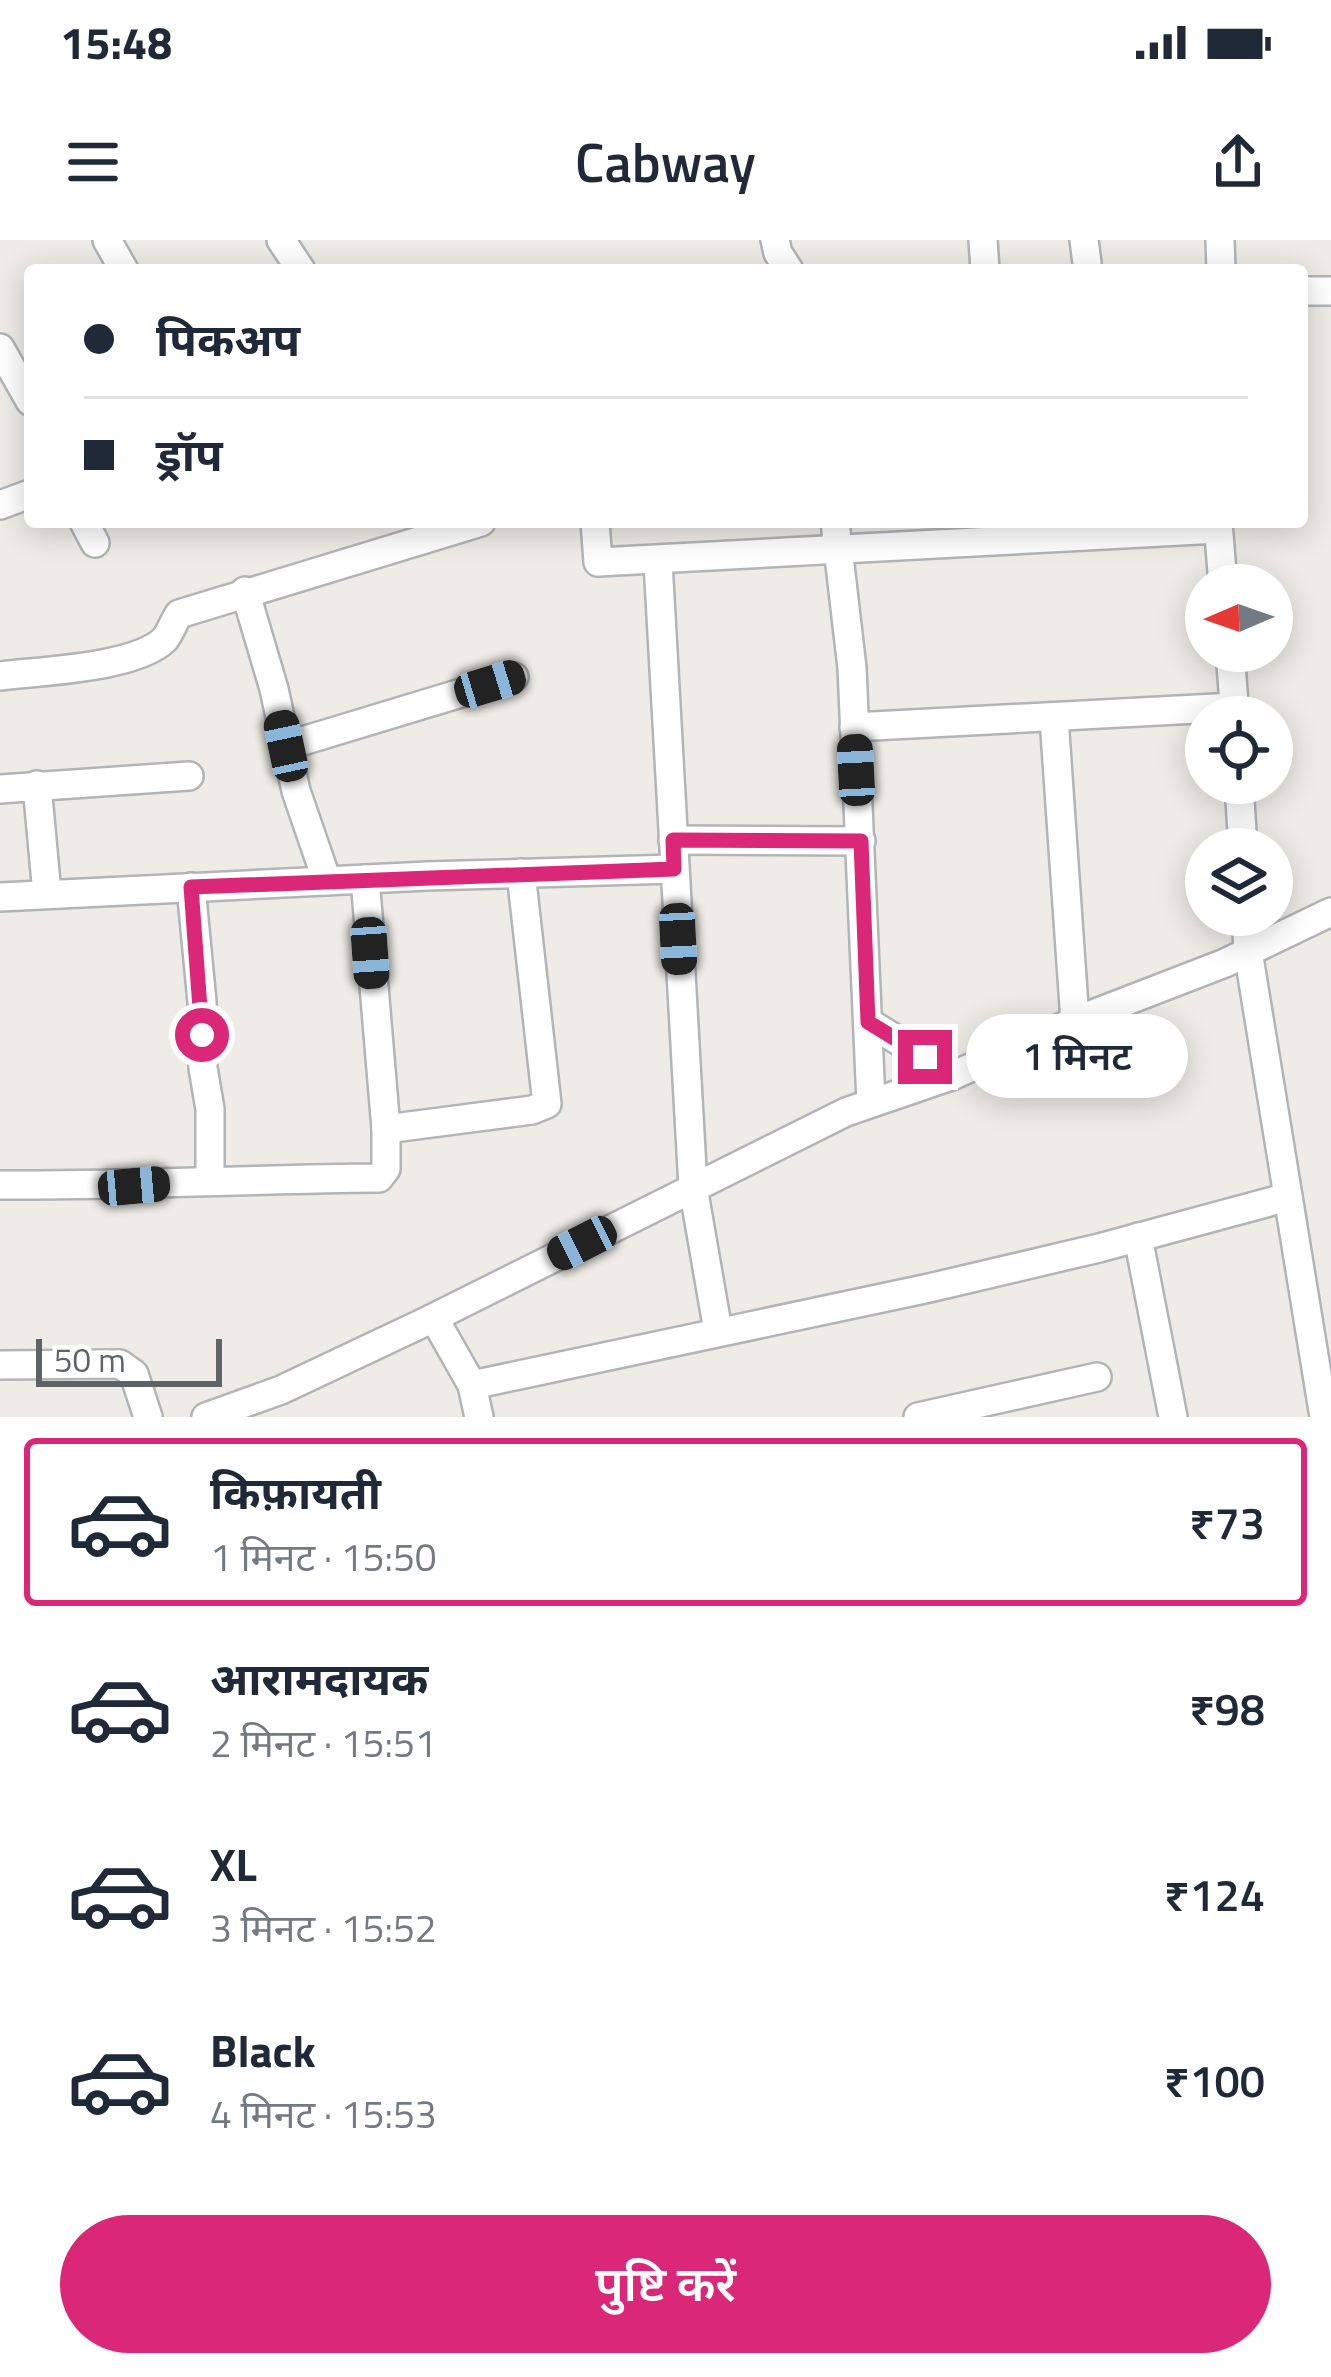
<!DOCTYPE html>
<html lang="hi">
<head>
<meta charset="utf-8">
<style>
	:root { --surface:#fff; --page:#f2f2f3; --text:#1f2937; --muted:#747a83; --line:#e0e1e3; --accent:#db2777 }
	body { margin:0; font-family:"Titillium Web","Noto Sans Devanagari",sans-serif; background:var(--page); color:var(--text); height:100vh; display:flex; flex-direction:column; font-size:45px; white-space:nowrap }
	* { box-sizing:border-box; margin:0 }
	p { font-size:39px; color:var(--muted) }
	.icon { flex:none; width:66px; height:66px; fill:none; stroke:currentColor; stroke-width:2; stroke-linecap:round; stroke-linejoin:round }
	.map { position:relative; height:1177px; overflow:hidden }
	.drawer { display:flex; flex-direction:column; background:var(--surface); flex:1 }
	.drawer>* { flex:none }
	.hud { position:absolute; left:24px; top:24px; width:1284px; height:264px; border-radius:12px; box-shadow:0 6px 30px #0003; display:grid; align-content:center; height:264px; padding:0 60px; background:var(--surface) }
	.needle { width:78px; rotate:268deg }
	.fabs { position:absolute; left:1185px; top:324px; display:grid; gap:24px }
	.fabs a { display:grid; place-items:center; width:108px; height:108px; border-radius:50%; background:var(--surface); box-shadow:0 6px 30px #0003; font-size:60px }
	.scale { position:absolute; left:36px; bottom:30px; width:186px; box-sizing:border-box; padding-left:12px; border:6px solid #5f6365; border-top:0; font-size:33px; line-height:42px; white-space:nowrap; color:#5f6365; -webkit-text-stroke:9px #fff; paint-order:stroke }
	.end { position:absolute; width:54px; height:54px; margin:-27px; border:15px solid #db2777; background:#fff; box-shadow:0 0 0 6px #fff }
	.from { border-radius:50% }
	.bubble { position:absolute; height:84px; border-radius:42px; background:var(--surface); box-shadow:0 6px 30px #0003; font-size:39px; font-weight:600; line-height:84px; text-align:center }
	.car { position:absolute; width:36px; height:72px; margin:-36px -18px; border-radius:15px; box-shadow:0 0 9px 3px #0007; background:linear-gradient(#222 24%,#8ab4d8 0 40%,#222 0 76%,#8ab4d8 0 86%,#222 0) }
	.hud b { display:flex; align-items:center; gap:42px; height:114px; font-size:45px }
	.hud b+b { border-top:3px solid var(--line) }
	.hud i { width:30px; height:30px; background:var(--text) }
	ul { padding:21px 0 0; list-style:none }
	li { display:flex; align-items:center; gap:36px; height:168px; margin:0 24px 18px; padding:0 36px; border:6px solid transparent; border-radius:12px }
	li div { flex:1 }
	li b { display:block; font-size:45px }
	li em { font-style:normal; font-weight:600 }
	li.active { border-color:var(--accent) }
	li>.icon { width:108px; height:108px; stroke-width:1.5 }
	.button { display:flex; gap:24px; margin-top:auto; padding:24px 60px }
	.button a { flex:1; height:138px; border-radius:72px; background:var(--accent); color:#fff; font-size:48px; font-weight:600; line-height:138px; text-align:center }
	.status { display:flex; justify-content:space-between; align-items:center; height:84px; padding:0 60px; background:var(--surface); direction:ltr }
	.status svg { height:33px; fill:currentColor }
	header { display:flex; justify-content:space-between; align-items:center; height:156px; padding:0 60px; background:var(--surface); font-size:54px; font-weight:600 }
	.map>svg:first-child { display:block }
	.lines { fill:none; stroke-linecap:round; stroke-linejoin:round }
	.minor-casing { stroke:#b2b5b7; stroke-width:32 }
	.minor { stroke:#fff; stroke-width:27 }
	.route { stroke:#db2777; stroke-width:15 }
</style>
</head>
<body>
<div class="status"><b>15:48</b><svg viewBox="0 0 49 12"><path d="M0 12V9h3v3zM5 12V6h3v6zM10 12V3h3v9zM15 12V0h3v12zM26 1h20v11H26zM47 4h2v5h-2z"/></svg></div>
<header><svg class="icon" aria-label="menu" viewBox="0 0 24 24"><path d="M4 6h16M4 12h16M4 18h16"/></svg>Cabway<svg class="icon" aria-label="share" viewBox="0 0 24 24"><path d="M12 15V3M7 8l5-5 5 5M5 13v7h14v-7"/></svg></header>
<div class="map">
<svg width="1331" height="1177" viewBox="0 0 1331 1177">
	<rect width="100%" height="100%" fill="#efece7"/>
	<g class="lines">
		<!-- minor casing -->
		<g class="minor-casing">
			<g id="minor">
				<path d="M107,0l17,30"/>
				<path d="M281,0l20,30"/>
				<path d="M775,0l3,13 11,17"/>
				<path d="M983,0l2,30"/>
				<path d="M1084,0l3,23"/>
				<path d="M1220,0l1,30"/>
				<path d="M1302,51h29"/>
				<path d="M0,108l30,53"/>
				<path d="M0,265l30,-11"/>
				<path d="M84,282l11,21"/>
				<path d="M595,282l3,40 620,-33"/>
				<path d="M835,282l17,146 19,435"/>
				<path d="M1218,282l5,63"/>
				<path d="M658,322l35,625 25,144"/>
				<path d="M245,351l29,98 22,102 31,90"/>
				<path d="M1230,411l5,66"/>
				<path d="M0,436c40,-5 137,-8 165,-37 5,-6 9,-18 14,-25l302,-92"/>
				<path d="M1054,478l21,303"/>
				<path d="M854,487l381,-20"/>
				<path d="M286,506l228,-69"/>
				<path d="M1239,543l4,66"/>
				<path d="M37,545l10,109"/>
				<path d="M0,549l189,-13"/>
				<path d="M673,600l188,1"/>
				<path d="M191,647l11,115 1,66 7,41v70"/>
				<path d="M0,657l427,-21 247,-7"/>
				<path d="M1246,675l2,36 76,466"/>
				<path d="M868,782l86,53"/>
				<path d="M386,889l146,-19 15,-6 -26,-231"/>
				<path d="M0,945c127,1 252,-6 379,-7l7,-9v-40l-21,-250"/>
				<path d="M1138,997l35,180"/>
				<path d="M434,1078l38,67 7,32"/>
				<path d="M0,1125l120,-1 14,10 14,43"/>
				<path d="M472,1145l457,-97 170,-40 189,-51"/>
				<path d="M206,1177l75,-27 144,-68 421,-210 108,-37 121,-54 150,-58 106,-51"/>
				<path d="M918,1177l179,-40"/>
			</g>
		</g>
		<!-- minor -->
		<use href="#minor" class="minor"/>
	</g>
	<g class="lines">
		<!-- route -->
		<path class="route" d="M202,795l-11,-148 483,-18 -1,-29 188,1 7,181 57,35"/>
	</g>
</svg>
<div class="fabs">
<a><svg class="needle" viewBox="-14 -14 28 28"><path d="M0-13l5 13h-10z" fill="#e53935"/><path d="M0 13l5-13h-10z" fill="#747a83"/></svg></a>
<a><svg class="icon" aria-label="locate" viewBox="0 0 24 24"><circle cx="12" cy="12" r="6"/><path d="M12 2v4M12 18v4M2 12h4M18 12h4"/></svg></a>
<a><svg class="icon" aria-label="layers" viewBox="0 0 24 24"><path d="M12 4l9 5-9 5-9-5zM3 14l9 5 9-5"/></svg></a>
</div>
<div class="scale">50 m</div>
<i class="end from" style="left:202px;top:795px"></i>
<i class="end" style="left:925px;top:817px"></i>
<div class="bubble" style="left:966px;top:774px;width:222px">1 मिनट</div>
<i class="car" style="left:490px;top:444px;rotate:73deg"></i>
<i class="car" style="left:286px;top:506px;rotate:348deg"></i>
<i class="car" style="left:856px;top:530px;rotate:357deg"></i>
<i class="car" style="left:678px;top:699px;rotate:177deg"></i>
<i class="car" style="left:370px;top:713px;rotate:176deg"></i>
<i class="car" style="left:134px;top:946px;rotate:85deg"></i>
<i class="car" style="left:582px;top:1003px;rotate:243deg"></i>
<div class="hud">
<b><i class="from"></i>पिकअप</b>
<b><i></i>ड्रॉप</b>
</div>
</div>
<section class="drawer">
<ul>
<li class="active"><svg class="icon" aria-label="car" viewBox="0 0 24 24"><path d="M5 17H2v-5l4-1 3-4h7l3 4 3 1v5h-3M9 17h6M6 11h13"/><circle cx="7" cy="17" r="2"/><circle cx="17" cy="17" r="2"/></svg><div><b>किफ़ायती</b><p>1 मिनट · 15:50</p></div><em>₹73</em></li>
<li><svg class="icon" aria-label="car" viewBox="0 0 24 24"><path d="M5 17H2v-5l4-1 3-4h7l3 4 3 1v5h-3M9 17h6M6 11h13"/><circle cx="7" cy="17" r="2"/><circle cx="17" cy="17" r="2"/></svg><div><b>आरामदायक</b><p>2 मिनट · 15:51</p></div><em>₹98</em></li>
<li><svg class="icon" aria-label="car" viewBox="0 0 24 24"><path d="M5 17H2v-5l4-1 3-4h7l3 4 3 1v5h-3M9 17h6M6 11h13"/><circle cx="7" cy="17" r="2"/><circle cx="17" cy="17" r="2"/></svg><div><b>XL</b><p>3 मिनट · 15:52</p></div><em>₹124</em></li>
<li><svg class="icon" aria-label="car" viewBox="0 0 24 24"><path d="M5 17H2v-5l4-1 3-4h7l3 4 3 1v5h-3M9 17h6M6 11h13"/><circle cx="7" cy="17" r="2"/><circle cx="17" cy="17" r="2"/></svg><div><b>Black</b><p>4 मिनट · 15:53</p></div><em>₹100</em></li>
</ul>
<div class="button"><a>पुष्टि करें</a></div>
</section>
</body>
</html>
